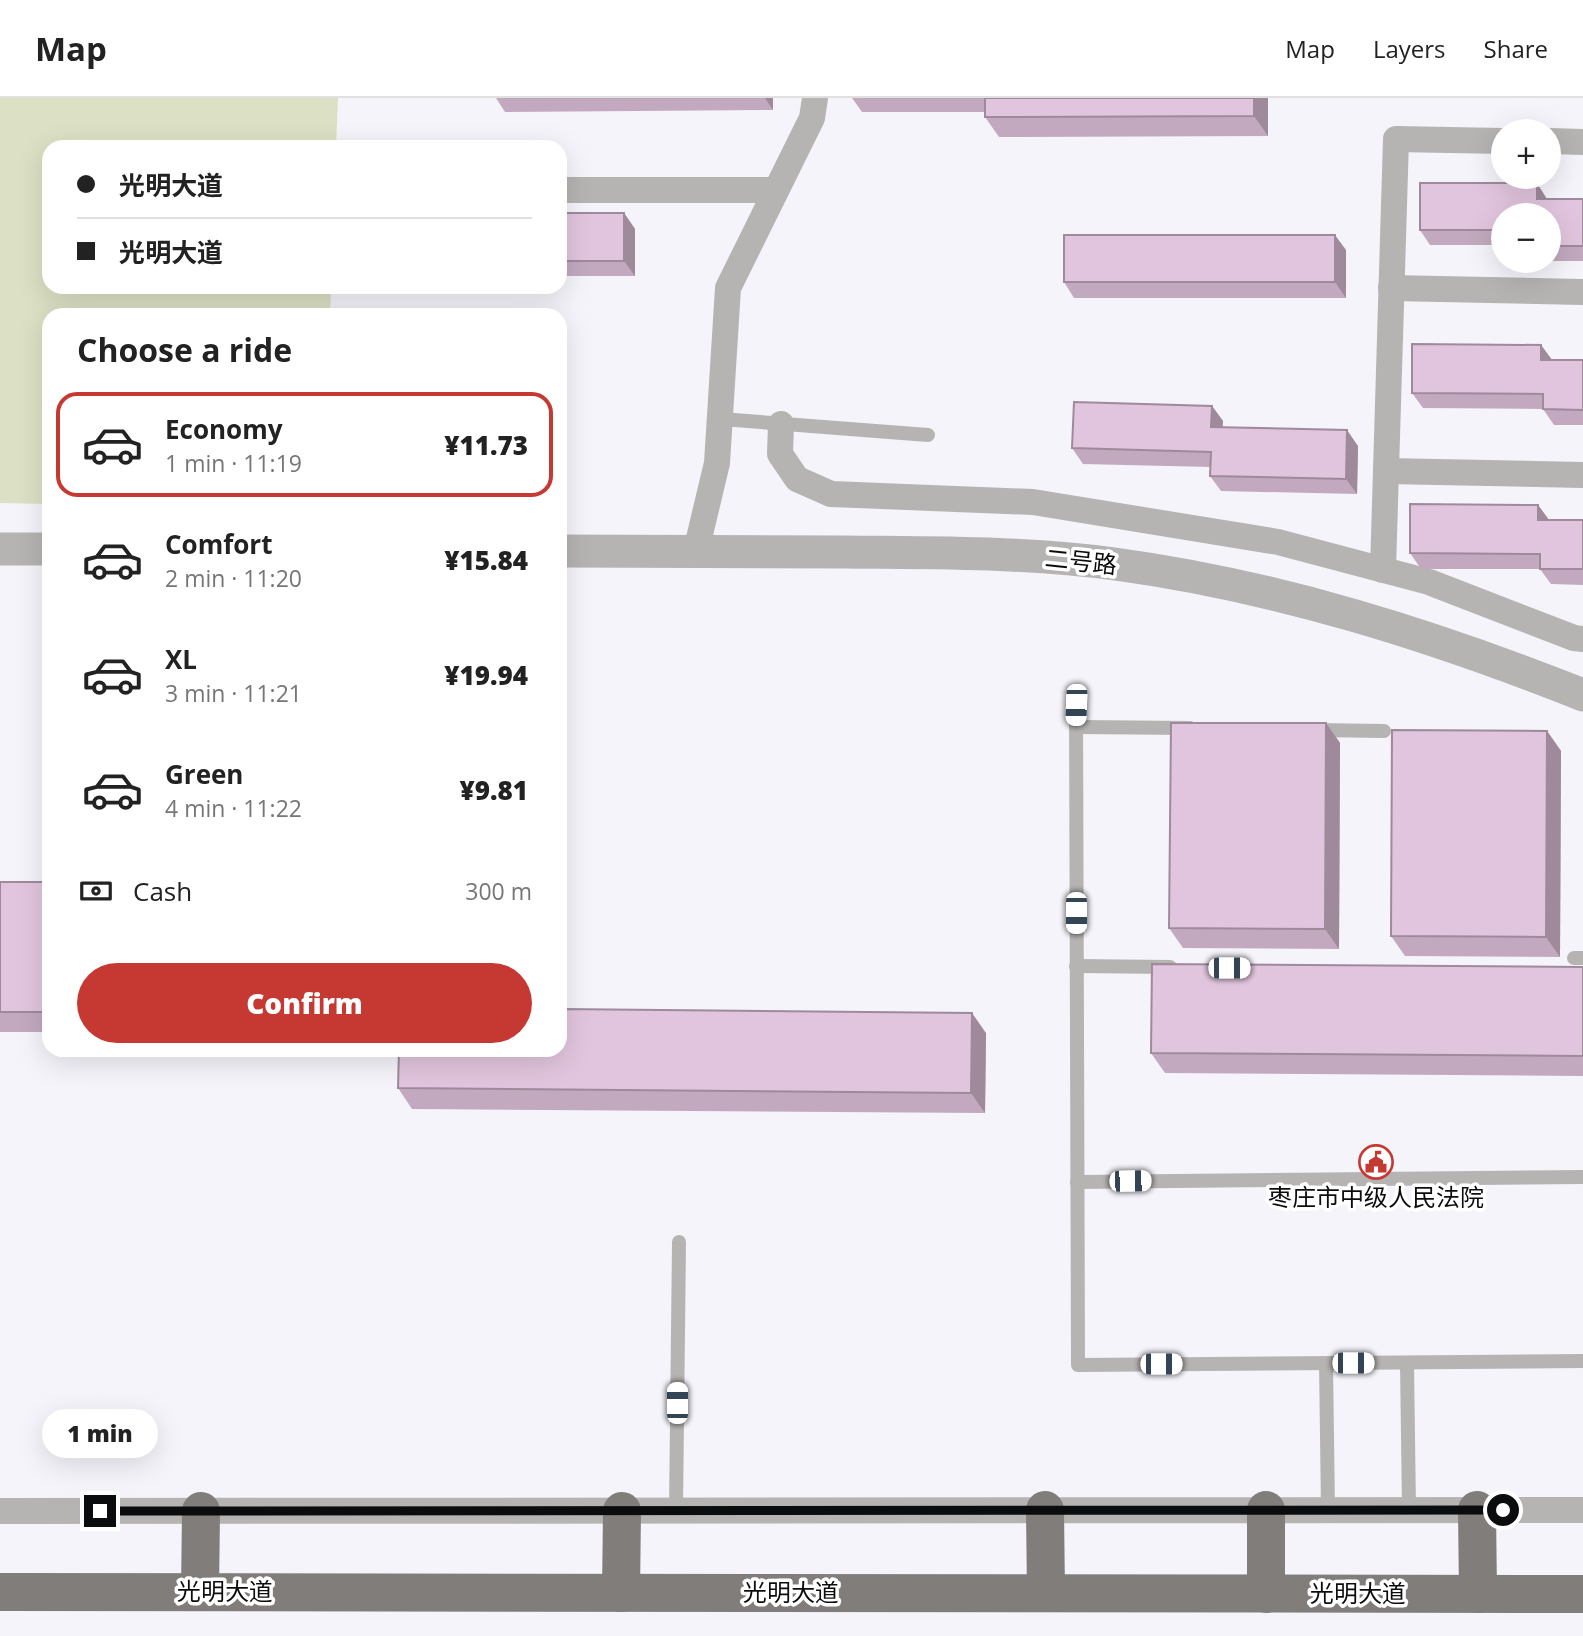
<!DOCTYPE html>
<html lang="en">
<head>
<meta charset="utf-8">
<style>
	:root { --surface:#fff; --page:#f6f6f6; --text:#222; --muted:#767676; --line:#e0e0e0; --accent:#c63832 }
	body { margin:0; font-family:"Open Sans","Noto Sans SC",sans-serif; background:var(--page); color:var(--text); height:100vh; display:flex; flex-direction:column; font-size:26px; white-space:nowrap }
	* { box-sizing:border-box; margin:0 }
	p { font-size:23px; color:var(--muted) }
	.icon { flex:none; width:38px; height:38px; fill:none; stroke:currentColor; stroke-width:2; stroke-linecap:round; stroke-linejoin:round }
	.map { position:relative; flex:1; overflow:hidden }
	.side { position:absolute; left:42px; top:210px; width:525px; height:749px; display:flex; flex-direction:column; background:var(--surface); border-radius:21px; box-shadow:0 7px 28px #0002 }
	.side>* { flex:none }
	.hud { position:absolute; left:42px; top:42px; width:525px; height:154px; border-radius:21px; box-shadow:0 7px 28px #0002; display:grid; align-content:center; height:154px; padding:0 35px; background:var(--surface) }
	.fabs { position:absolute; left:1491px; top:21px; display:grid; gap:14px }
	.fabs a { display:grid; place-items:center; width:70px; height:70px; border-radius:50%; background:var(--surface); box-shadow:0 7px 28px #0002; font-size:35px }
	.end { position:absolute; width:32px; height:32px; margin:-16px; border:9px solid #0b0c0d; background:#fff; box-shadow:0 0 0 4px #fff }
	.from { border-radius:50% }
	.bubble { position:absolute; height:49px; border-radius:24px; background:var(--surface); box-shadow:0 7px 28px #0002; font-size:23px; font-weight:800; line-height:49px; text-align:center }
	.car { position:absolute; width:21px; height:42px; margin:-21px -10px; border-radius:9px; box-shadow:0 0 5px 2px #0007; background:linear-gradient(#fff 24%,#345 0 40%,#fff 0 76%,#345 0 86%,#fff 0) }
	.hud b { display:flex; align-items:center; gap:24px; height:66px; font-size:26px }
	.hud b+b { border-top:2px solid var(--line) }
	.hud i { width:18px; height:18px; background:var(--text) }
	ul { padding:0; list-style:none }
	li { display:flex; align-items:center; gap:21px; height:105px; margin:0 14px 10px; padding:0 21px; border:4px solid transparent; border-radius:21px }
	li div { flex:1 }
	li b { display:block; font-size:26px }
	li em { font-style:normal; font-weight:800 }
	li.on { border-color:var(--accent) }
	li>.icon { width:63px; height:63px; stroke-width:1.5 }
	h2 { padding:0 35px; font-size:32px; line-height:84px }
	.pay { display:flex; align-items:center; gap:18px; height:77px; padding:0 35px; font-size:26px }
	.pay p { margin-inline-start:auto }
	.cta { display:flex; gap:14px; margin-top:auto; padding:14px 35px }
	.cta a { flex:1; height:80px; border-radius:42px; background:var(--accent); color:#fff; font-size:28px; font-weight:800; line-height:80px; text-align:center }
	header { display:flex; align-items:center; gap:42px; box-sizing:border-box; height:98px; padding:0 35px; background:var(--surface); border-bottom:2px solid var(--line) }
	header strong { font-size:33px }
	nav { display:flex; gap:38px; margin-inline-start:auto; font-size:24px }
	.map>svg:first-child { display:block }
	.green { fill:#dce0c4 }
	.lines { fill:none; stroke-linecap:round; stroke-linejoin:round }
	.service { stroke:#b6b4b2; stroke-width:14 }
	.minor { stroke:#b6b4b2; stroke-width:26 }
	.tertiary { stroke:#b6b4b2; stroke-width:33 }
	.primary { stroke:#817d7b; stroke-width:38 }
	.wall { fill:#c2a9bf }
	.shaded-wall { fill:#9e8a9b }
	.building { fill:#e1c5de; stroke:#9e8a9b; stroke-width:2 }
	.route { stroke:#0b0c0d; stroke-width:9 }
	.labels { text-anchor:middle; stroke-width:7; stroke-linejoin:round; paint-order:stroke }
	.street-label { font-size:24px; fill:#0b0c0d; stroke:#fff }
	.poi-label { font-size:24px; fill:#0b0c0d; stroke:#fff }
</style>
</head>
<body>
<header>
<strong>Map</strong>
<nav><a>Map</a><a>Layers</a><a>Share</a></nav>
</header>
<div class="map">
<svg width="1583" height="1538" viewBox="0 0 1583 1538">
	<rect width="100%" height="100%" fill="#f4f4fa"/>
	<!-- green -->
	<path class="green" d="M0,0h338l-2,49h-287v140h282l-1,28h-281v189l-49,-1z"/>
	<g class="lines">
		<!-- service -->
		<g class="service">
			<path d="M721,321l207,16"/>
			<path d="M1076,607l2,660 505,-4"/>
			<path d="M1076,629l114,1"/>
			<path d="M1315,632l69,1"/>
			<path d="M1574,860h9"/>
			<path d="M1076,868l94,1"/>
			<path d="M1077,1084l506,-5"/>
			<path d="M1326,1265l2,147"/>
			<path d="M1407,1265l2,147"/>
			<path d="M676,1413l3,-269"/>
		</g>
		<!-- minor -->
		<g class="minor">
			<path d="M1549,43l34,1"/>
			<path d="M560,92h216"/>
			<path d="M1391,190l192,4"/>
			<path d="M781,326l-1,30 17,25 34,15 202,8 245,40 151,40 145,56 9,1"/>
			<path d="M1386,373l197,4"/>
			<path d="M696,453l21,-88 11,-175 84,-170 3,-20"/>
			<path d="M1383,472l13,-431 107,2"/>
			<path d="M0,1413l1583,-1"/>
		</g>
		<!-- tertiary -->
		<g class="tertiary">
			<path d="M0,451h49"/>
			<path d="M560,453c95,0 191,1 286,1 90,1 180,0 269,12 162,22 317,71 468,131"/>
		</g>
		<!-- primary -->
		<g class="primary">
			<path d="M1045,1412l1,83"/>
			<path d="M1266,1412v84"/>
			<path d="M1477,1412l1,84"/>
			<path d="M0,1494l1583,2"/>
			<path d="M200,1494l1,-81"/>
			<path d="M621,1495l1,-82"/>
		</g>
	</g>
	<!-- wall -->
	<g class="wall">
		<path d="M496,0h277v12l-268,2z"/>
		<path d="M852,0h416v38l-269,1 -14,-20v-5h-123z"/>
		<path d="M1547,101h36v62h-36h2v-46h-46v30h-73l-10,-15z"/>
		<path d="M560,115h64l11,16v47h-75z"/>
		<path d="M1346,152v48h-272l-10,-16z"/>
		<path d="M1541,247l11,15h31v65h-29l-11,-16 -120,-1 -11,-15z"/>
		<path d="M1212,308l11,15 -1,7 136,18 -1,48 -136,-3 -11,-15 1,-9 -128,-3 -11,-16z"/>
		<path d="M1538,407l11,15h34v65l-32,-1 -11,-15h-119l-11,-16z"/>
		<path d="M1326,625l14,20 -1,206 -156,-1 -14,-20z"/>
		<path d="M1547,633l14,20 -1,206 -155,-1 -14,-20z"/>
		<rect x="0" y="784" width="49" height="150"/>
		<path d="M1583,869v109l-418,-3 -14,-20z"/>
		<path d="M986,935l-1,80 -573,-4 -14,-21z"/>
	</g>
	<!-- shaded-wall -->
	<g class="shaded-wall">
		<path d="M765,0h8v12z"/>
		<path d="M1254,0h14v38l-14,-20z"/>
		<path d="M1537,85l10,16h-10z"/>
		<path d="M624,115l11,16v47l-11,-15z"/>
		<path d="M1335,137l11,15v48l-11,-16z"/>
		<path d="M1541,247l11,15h-11z"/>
		<path d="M1212,308l11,15 -1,22 -11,-16z"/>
		<path d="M1347,332l11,16 -1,48 -11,-15z"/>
		<path d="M1538,407l11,15h-11z"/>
		<path d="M1326,625l14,20 -1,206 -14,-20z"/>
		<path d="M1547,633l14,20 -1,206 -14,-20z"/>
		<path d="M972,915l14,20 -1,80 -14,-20z"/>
	</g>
	<!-- building -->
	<g class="building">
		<path d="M985,0h269v18l-269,1z"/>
		<path d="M1420,85h117v16h46v47h-34v-31h-46v15h-83z"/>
		<rect x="560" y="115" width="64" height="48"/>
		<rect x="1064" y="137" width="271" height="47"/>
		<path d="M1412,246l129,1v15h42v50l-40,-1v-15l-131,-1z"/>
		<path d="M1074,304l138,4 -1,21 136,3 -1,49 -136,-3 1,-24 -139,-4z"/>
		<path d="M1410,406l128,1v15h45v49h-43v-15l-130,-1z"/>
		<path d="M1171,625h155l-1,206 -156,-1z"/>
		<path d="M1392,632l155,1 -1,206 -155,-1z"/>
		<rect x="0" y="784" width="49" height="130"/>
		<path d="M1152,866l431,3v89l-432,-3z"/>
		<path d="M560,911l412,4 -1,80 -573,-5 1,-38h161z"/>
	</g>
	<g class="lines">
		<!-- route -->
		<path class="route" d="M100,1413l1403,-1"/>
	</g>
	<!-- icons -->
	<defs>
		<g id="civic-ring" transform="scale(1.75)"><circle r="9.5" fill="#fff" stroke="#c63832" stroke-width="1.5"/><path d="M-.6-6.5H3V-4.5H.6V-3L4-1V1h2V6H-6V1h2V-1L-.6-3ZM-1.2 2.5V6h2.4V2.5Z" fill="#c63832"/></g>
	</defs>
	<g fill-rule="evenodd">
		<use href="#civic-ring" x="1376" y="1064"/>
	</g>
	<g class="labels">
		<!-- street labels -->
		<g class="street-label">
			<text transform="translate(1081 464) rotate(6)" y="8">二号路</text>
			<text x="225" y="1502">光明大道</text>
			<text x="791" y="1503">光明大道</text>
			<text x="1358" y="1504">光明大道</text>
		</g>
		<!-- poi labels -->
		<g class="poi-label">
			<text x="1376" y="1108">枣庄市中级人民法院</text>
		</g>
	</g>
</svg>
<div class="fabs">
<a>+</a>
<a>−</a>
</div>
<i class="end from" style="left:1503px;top:1412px"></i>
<i class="end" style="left:100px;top:1413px"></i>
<div class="bubble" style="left:42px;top:1311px;width:116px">1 min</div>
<i class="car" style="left:1076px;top:607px;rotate:182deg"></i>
<i class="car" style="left:1076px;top:815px;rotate:180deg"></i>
<i class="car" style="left:1229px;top:870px;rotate:90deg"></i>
<i class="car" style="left:1130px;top:1083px;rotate:89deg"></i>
<i class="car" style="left:1353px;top:1265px;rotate:90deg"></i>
<i class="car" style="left:1161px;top:1266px;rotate:90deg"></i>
<i class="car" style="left:677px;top:1305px;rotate:0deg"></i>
<div class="hud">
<b><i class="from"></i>光明大道</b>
<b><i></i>光明大道</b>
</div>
<section class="side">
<h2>Choose a ride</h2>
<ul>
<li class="on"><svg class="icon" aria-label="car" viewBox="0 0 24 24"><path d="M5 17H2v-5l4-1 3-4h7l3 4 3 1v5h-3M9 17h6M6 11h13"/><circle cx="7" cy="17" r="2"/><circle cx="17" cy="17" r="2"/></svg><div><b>Economy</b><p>1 min · 11:19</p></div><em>¥11.73</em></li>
<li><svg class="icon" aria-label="car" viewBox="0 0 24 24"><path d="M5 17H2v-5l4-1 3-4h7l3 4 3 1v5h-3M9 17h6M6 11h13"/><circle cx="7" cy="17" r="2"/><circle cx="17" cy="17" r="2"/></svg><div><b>Comfort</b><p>2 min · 11:20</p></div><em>¥15.84</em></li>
<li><svg class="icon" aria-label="car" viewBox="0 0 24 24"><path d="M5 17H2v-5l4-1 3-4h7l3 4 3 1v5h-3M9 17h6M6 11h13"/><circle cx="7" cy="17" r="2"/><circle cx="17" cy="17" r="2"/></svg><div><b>XL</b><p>3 min · 11:21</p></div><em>¥19.94</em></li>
<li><svg class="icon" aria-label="car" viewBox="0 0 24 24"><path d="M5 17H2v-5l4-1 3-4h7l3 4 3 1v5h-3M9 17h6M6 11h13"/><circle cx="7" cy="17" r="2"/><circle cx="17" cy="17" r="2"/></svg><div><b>Green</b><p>4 min · 11:22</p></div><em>¥9.81</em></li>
</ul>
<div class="pay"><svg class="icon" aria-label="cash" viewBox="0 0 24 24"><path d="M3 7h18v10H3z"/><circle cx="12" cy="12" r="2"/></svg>Cash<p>300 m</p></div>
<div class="cta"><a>Confirm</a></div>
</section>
</div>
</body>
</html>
